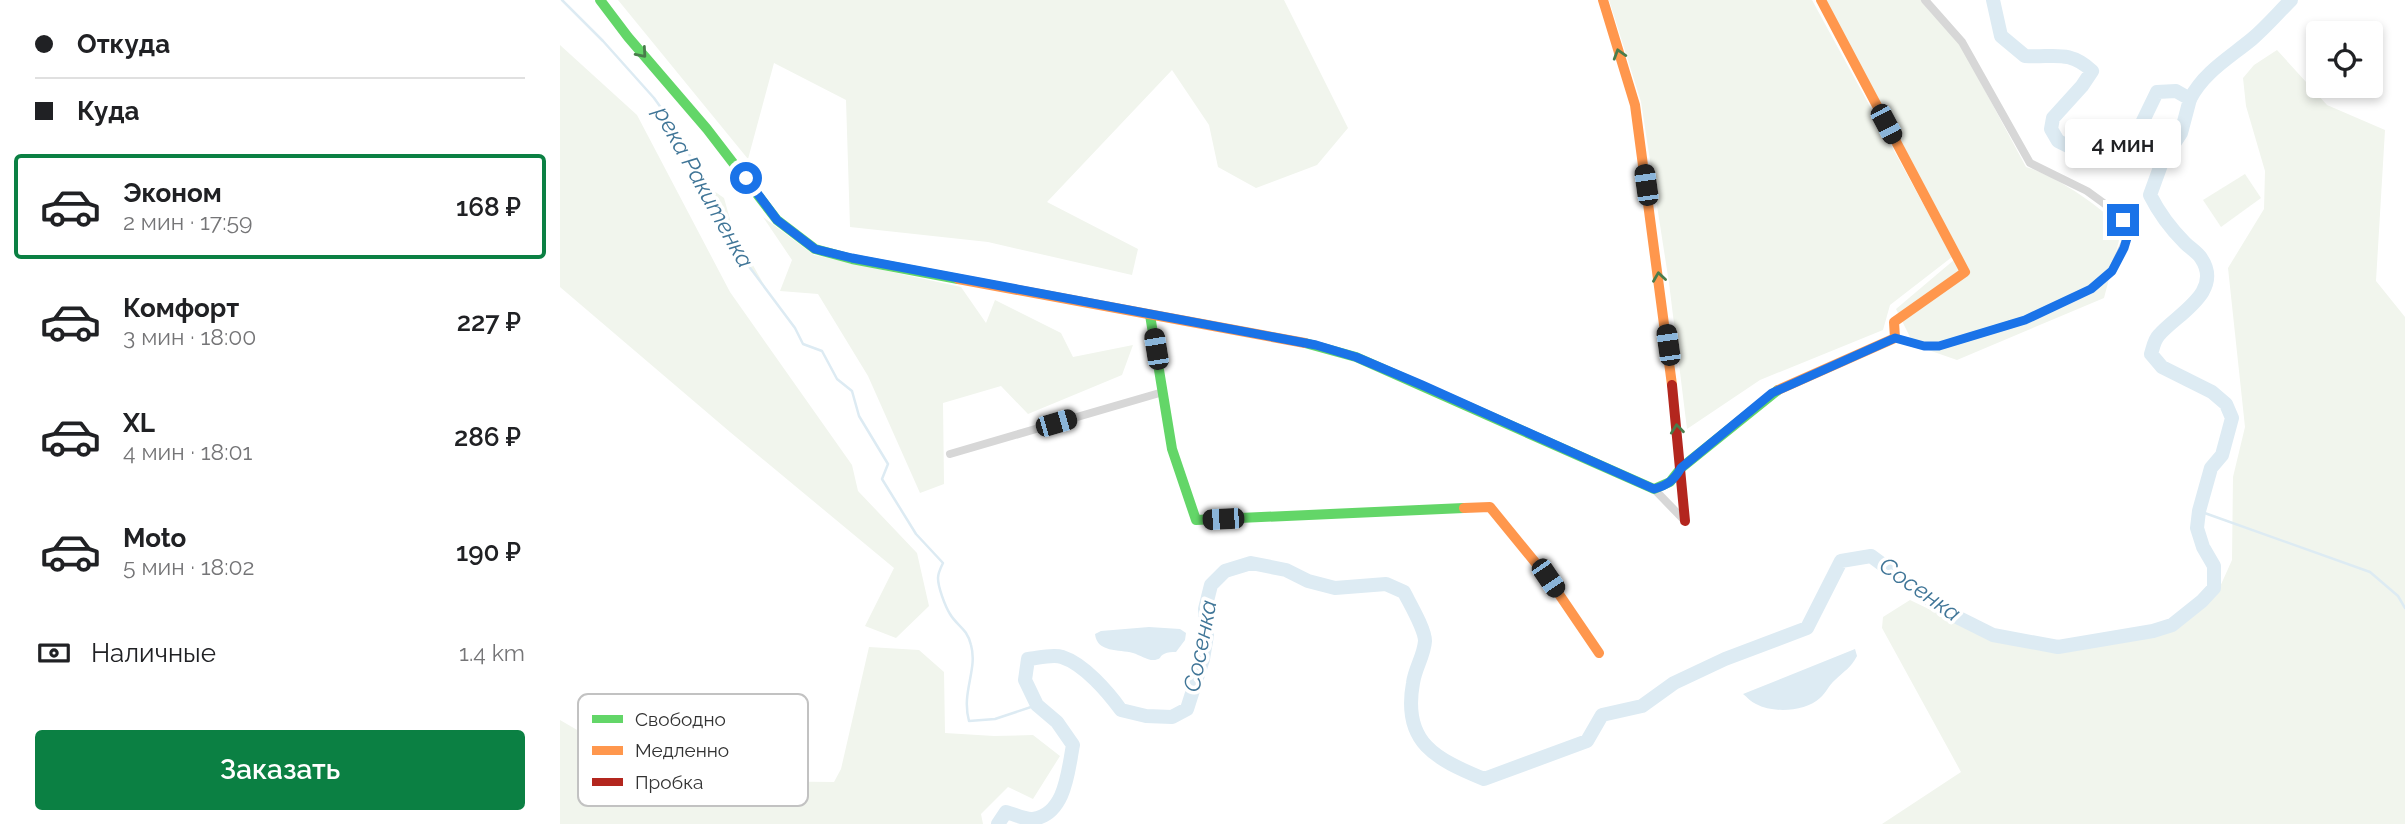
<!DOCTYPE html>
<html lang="ru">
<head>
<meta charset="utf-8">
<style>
	:root { --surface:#fff; --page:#f2f2f2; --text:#202124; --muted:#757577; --line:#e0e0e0; --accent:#0b8043 }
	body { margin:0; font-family:Raleway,sans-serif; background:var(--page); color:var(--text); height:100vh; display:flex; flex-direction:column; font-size:26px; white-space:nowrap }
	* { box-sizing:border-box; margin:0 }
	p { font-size:23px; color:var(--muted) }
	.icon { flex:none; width:38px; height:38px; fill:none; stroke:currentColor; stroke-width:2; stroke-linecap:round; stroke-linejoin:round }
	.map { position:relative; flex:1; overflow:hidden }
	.drawer { display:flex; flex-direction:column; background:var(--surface); width:560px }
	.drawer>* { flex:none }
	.top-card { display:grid; align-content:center; height:154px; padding:0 35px; background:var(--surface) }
	.controls { position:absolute; left:1746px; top:21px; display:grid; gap:14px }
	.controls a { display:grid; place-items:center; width:77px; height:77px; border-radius:7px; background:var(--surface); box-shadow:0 4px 10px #0003; font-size:35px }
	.end { position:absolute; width:32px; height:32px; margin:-16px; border:9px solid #1a73e8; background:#fff; box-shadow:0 0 0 4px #fff }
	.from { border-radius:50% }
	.bubble { position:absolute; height:49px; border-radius:7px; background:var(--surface); box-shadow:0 4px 10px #0003; font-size:23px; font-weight:600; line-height:49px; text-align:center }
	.car { position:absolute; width:21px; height:42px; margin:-21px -10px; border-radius:9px; box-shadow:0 0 5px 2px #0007; background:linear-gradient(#222 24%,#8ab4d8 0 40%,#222 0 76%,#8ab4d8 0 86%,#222 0) }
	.top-card b { display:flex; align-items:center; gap:24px; height:66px; font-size:26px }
	.top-card b+b { border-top:2px solid var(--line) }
	.top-card i { width:18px; height:18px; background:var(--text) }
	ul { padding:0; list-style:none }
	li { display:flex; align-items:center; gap:21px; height:105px; margin:0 14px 10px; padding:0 21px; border:4px solid transparent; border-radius:7px }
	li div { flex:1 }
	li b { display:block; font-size:26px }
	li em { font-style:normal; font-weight:600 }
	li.on { border-color:var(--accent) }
	li>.icon { width:63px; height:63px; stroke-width:1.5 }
	.pay { display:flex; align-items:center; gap:18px; height:77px; padding:0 35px; font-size:26px }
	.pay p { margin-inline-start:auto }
	.primary-button { display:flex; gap:14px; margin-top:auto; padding:14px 35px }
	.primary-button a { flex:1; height:80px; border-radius:7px; background:var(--accent); color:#fff; font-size:28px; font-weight:600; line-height:80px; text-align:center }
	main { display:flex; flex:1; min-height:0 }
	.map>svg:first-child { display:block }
	.green { fill:#f1f5ed }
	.water { fill:#ddebf3 }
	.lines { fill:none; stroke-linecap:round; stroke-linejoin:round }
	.stream { stroke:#ddebf3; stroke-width:2.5 }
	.river { stroke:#ddebf3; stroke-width:14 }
	.street { stroke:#d7d7d7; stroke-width:8 }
	.fast { stroke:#63d668; stroke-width:10 }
	.slow { stroke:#ff974d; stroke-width:10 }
	.jam { stroke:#b3261e; stroke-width:10 }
	.oneway { stroke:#497c4b }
	.route { stroke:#1a73e8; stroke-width:9 }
	.labels { text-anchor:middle; stroke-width:7; stroke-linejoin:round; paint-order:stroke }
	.water-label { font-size:23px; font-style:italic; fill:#3f7597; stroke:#fff }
	.key { fill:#fff; stroke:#c2c2c2; stroke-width:2 }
	.key-label { font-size:19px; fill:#333 }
</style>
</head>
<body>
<main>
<section class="drawer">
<div class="top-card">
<b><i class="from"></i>Откуда</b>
<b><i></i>Куда</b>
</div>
<ul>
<li class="on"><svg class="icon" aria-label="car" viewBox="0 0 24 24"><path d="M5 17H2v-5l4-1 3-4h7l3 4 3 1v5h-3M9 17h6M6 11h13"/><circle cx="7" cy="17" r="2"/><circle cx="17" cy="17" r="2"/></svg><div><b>Эконом</b><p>2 мин · 17:59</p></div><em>168 ₽</em></li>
<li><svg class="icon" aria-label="car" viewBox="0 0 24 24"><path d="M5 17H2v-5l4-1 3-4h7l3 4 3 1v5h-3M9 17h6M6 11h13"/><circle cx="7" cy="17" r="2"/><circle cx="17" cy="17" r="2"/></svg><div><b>Комфорт</b><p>3 мин · 18:00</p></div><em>227 ₽</em></li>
<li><svg class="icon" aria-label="car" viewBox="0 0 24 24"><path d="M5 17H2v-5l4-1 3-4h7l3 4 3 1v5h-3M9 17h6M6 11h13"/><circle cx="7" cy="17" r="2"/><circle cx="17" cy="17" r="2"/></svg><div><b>XL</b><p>4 мин · 18:01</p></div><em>286 ₽</em></li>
<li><svg class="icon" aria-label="car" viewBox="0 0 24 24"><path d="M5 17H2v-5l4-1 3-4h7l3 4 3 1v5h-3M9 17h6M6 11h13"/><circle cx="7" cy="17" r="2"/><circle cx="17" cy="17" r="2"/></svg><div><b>Moto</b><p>5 мин · 18:02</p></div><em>190 ₽</em></li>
</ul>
<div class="pay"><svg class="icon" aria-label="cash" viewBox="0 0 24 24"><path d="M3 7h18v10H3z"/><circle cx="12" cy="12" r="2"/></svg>Наличные<p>1.4 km</p></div>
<div class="primary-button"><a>Заказать</a></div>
</section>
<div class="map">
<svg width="1845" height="824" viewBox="0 0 1845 824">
	<rect width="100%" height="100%" fill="#fff"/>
	<!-- green -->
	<g class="green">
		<path d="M58,0h666l64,128 -31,37 -61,23 -38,-21 -9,-42 -37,-55 -125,132 91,47 -6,26 -144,-33 -138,-15 -4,-127 -72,-37 -26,96z"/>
		<path d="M1049,0h203l140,257 -62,48 -7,25 -123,50 -73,49 -18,-146 -28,-181z"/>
		<path d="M1263,0h101l36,44 66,123c29,8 76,40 96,62l-18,69 -147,62 -43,-15 -18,-36 65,-55z"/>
		<path d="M0,45l77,70 93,177 122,173 6,26 59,62 12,53 -33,32 -31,-12 29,-58 -164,-136 -170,-145z"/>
		<path d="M1717,50l50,55 58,25 -9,151 29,36v507h-523l79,-52 -79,-144 1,-11 27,-17 81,39 51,10h18l116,-23 43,-37 13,-29 1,-83 12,-50 -17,-159 36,-59 1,-38 -19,-65 -3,-28 11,-13z"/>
		<path d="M1685,174l16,24 -40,29 -18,-27z"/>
		<path d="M131,175l33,23 9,32 34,60 -37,-44z"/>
		<path d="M203,217l51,38 147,32 25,36 9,-23 66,33 12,24 60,-12 -11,30 -94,39 -27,-28 -58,17 1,81 -24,9 -52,-117 -50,-82 -38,-3 12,-31z"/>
		<path d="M309,647l50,3 25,22 1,61 49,3 39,-1 27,21 -27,43 -25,-12 -27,27 2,10h-423v-104l103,60 171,2 7,-13z"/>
	</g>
	<!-- water -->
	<g class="water">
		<path d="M589,627l31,2 6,4 -1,7 -9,12c-4,0 -8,0 -12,2 -6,3 -1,4 -9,6 -7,1 -15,-5 -22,-7 -14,-4 -36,0 -38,-19l6,-3z"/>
		<path d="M1295,649l2,7c-6,12 -13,15 -22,24 -6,5 -9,13 -15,18 -14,13 -46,16 -64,6 -5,-2 -9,-7 -13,-10z"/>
	</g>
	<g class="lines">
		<!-- stream -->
		<g class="stream">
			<path d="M2,0l41,41 51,57 18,25 17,31 44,91 62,83 8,16 19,7 15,28 15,12 7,25 29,48 -6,15 34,55 27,29c-2,4 -5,10 -5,15 0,9 7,28 12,36 7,12 17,14 21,31 7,25 -10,47 -2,76l26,-2 42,-14"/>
			<path d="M1639,511l171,61 28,24 7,12"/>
		</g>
		<!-- river -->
		<g class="river">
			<path d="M1630,99c14,-27 39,-41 62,-60 14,-12 26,-26 39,-39"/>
			<path d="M438,824l8,-12c8,2 20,8 27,7 33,-5 35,-49 40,-74l-16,-23 -20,-17 -12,-25 3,-21c10,-1 25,-5 34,-2 22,7 46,35 59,53l25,6 26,1 15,-8 16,-50 4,-24 -2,-26 6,-24 14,-14 26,-8 35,7 22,11 27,7 51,-4 18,8c6,12 21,37 21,49 -1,15 -10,27 -12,42 -11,60 23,76 71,96l103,-38 15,-26 40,-9 32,-23 51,-24 82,-31 34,-67 30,-5 76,56 46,23 65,12 95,-16 19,-6 30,-24 12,-13v-22l-11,-19 -6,-19 2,-17 12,-43 11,-13 10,-37 -6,-14 -14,-12 -50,-25 -11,-13c2,-6 3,-14 8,-19 18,-21 65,-43 42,-77 -4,-6 -11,-10 -16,-15 -14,-14 -26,-30 -35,-48l12,-33 19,-29 9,-34 -14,-8 -19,1 -16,33 -12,9 -21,8 -34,7 -16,-8 -7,-12 2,-11 29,-32 10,-15c-23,-22 -39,-13 -67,-15l-24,-20 -8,-36"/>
		</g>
		<!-- street -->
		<g class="street">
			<path d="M1335,338l29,8h15l86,-26 66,-31 21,-18 15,-33 -4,-18 -14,-13 -22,-16 -57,-28 -68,-121 -37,-42"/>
			<path d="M390,454l213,-62"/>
			<path d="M1094,489l31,32"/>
		</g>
		<!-- fast -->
		<g class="fast">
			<path d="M40,0l28,37 79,92 70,91 38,29 37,10 106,20"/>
			<path d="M590,315l22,134 24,71 268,-12"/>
			<path d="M745,343l51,14 298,132 16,-7 11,-14 97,-78"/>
		</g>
		<!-- slow -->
		<g class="slow">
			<path d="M1043,0l32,105 37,280"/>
			<path d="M398,279l347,64"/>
			<path d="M1218,390l117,-52 -1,-16 71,-50 -144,-272"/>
			<path d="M904,508l26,-1 58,71 51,75"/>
		</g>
		<!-- jam -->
		<path class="jam" d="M1112,385l13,136"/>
	</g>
	<!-- one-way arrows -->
	<defs><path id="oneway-chevron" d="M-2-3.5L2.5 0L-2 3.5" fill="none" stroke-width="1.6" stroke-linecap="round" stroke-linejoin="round" transform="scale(1.75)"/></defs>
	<g class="oneway">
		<use href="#oneway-chevron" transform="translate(82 53) rotate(49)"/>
		<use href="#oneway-chevron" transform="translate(1059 54) rotate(-107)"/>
		<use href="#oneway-chevron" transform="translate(1099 277) rotate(-98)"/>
		<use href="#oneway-chevron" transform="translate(1117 429) rotate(-96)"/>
	</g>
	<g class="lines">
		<!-- route -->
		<path class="route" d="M186,178l31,42 38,29 37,9 464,87 40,12 66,28 232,104c14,-4 20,-9 27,-21l91,-75 123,-55 29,8h15l86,-26 66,-31 21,-18 12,-23 3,-10 -4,-18"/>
	</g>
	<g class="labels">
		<!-- water labels -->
		<g class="water-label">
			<text transform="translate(144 187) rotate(61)" y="8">река Ракитенка</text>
			<text transform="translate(1360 589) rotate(35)" y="8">Сосенка</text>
			<text transform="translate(640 646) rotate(-79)" y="8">Сосенка</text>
		</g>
	</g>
	<!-- legend -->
	<rect x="18" y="694" width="230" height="112" rx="10" class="key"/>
	<rect x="32" y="715" width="31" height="8" fill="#63d668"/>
	<rect x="32" y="746" width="31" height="9" fill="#ff974d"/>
	<rect x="32" y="778" width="31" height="8" fill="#b3261e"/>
	<g class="key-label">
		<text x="75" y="726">Свободно</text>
		<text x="75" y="757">Медленно</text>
		<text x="75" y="789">Пробка</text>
	</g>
</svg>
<div class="controls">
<a><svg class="icon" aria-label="locate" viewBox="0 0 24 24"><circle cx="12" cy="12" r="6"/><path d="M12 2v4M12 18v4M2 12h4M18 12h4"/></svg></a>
</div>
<i class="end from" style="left:186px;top:178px"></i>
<i class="end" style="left:1563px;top:220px"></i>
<div class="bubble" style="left:1505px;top:119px;width:116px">4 мин</div>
<i class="car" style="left:1326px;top:124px;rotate:152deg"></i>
<i class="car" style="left:1086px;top:185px;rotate:352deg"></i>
<i class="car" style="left:1108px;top:345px;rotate:352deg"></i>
<i class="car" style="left:596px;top:349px;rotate:351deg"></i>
<i class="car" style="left:496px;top:423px;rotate:74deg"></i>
<i class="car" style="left:663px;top:519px;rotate:267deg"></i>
<i class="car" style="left:988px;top:578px;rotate:146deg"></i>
</div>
</main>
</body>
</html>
